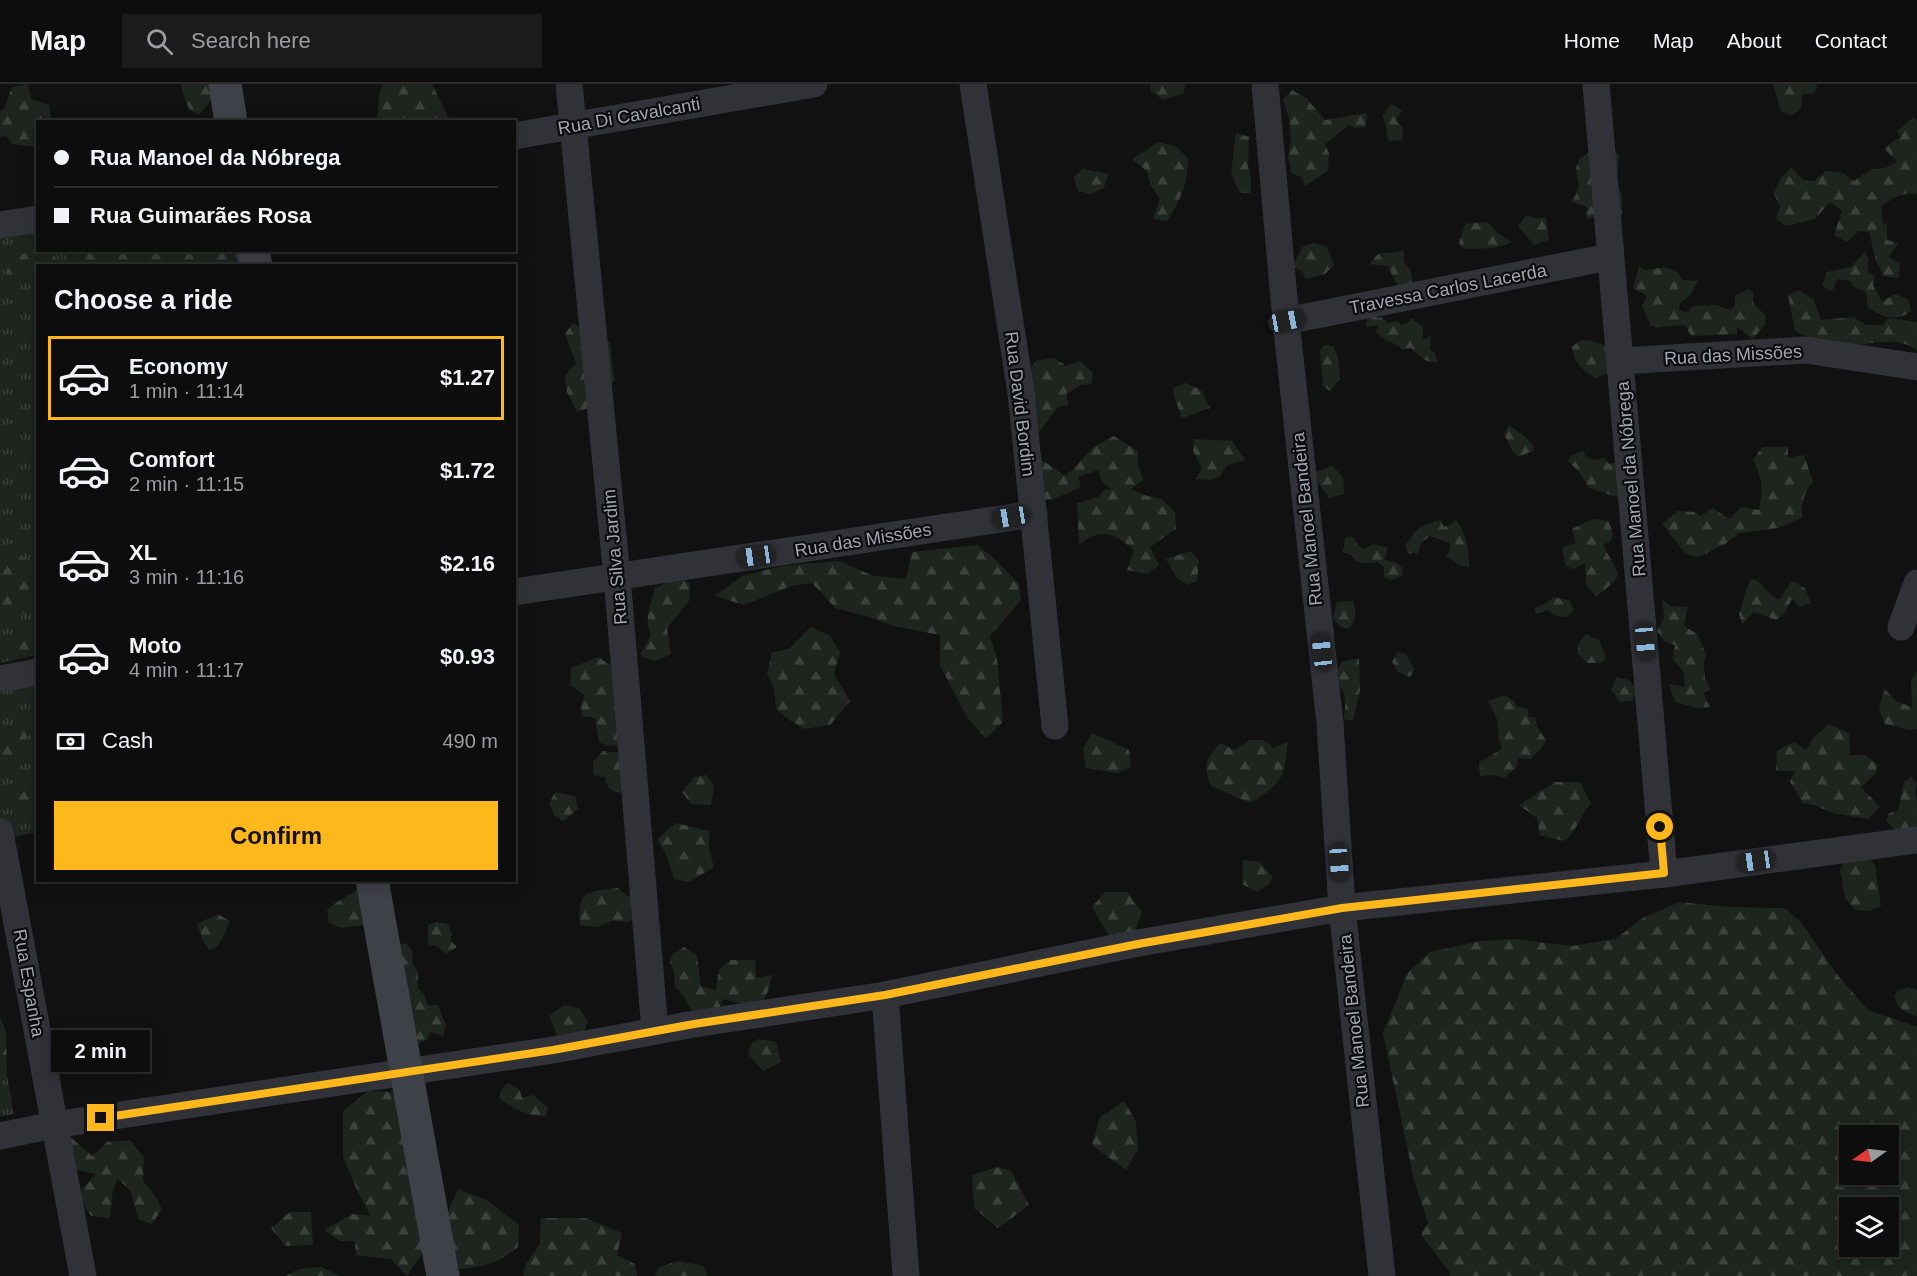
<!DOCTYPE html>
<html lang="en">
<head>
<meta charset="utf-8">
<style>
	:root { --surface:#0d0d0e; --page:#1b1b1c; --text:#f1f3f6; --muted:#9a9c9e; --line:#2d2d2e; --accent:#ffb81c }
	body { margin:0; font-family:Helvetica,sans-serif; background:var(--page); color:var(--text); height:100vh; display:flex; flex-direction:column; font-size:22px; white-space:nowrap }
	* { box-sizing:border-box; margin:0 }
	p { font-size:20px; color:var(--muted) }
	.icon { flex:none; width:33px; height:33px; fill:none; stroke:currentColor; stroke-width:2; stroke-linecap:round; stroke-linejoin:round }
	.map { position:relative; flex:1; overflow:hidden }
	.drawer { position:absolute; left:36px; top:180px; width:480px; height:618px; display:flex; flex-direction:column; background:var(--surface); border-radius:0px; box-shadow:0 3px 15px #0003,0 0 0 2px var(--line) }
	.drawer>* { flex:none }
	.hud { position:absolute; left:36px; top:36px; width:480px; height:132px; border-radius:0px; box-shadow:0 3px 15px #0003,0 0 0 2px var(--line); display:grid; align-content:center; height:132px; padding:0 18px; background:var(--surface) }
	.needle { width:39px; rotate:256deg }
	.buttons { position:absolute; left:1839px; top:1041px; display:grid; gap:12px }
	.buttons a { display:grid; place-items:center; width:60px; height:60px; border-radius:0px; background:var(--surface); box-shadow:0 3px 15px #0003,0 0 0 2px var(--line); font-size:30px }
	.end { position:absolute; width:27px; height:27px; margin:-14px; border:8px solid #ffb81c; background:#111; box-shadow:0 0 0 3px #111 }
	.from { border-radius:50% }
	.bubble { position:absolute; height:42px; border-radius:0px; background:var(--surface); box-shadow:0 3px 15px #0003,0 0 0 2px var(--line); font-size:20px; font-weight:600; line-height:42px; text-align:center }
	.car { position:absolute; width:18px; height:36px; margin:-18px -9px; border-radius:8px; box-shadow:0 0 4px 2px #0007; background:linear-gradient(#222 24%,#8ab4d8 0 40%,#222 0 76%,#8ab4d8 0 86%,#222 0) }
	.hud b { display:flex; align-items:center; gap:21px; height:57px; font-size:22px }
	.hud b+b { border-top:2px solid var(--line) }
	.hud i { width:15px; height:15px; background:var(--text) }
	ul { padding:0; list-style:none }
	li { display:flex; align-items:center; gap:18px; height:84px; margin:0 12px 9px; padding:0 6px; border:3px solid transparent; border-radius:0px }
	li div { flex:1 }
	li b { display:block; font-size:22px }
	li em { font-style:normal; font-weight:600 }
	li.selected { border-color:var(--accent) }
	li>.icon { width:54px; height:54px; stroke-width:1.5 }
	h2 { padding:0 18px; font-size:27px; line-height:72px }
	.pay { display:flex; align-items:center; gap:15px; height:66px; padding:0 18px; font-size:22px }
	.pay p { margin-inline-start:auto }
	.cta { display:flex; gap:12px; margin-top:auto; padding:12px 18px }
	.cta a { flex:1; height:69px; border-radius:0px; background:var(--accent); color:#111; font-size:24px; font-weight:600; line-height:69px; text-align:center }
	header { display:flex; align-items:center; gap:36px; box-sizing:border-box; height:84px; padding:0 30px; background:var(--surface); border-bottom:2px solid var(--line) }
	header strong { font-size:28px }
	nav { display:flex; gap:33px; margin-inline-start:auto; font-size:21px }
	.search { width:420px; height:54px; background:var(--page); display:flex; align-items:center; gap:15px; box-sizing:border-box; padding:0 21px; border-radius:0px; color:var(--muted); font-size:22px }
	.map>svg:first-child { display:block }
	.grass { fill:url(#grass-tufts) }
	.forest { fill:url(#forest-firs); fill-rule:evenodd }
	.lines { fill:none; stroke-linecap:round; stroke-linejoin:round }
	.minor { stroke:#313238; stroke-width:27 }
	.secondary { stroke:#3f4148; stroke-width:33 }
	.route { stroke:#ffb81c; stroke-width:8 }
	.labels { text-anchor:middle; stroke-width:4.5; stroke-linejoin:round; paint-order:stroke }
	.street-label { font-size:18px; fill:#a1a6b4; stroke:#0c0c0d }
</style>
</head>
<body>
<header>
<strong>Map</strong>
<div class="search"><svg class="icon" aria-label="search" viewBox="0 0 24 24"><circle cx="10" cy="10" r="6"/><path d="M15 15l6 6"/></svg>Search here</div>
<nav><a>Home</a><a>Map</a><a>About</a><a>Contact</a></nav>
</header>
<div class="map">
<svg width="1917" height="1192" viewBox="0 0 1917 1192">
	<defs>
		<pattern id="grass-tufts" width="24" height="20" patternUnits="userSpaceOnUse" patternTransform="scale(1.5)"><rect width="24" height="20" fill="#1d251e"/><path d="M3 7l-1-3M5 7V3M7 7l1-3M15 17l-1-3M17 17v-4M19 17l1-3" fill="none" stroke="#3b423c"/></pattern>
		<pattern id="forest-firs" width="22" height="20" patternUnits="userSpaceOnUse" patternTransform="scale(1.5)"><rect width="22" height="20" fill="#1d251e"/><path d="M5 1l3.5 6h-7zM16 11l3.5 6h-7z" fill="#3b423c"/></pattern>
	</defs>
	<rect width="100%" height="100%" fill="#111112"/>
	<!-- grass -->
	<g class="grass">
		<path d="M37,143l1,23 212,1 2,14 -214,1 -1,389 -37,8v-429z"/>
		<path d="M37,595v153l-23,5 -14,-18v-133z"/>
		<path d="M0,951l14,79 -14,3z"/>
	</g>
	<!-- forest -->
	<g class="forest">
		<path d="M28,0l3,15 18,6 2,13 4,3 -17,1 -1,27 -3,-2 -22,-3 -6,-8 -6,1v-26l4,-2 8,-22z"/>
		<path d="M181,0h35v10l-17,21 -10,-6 -6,-15z"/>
		<path d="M383,0h49l16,33 28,4h-99l2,-28z"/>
		<path d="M1150,0h35l-1,9 -20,7 -14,-9z"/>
		<path d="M1773,0h43l1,3 -4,7h-11l-1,14 -9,8 -11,-5z"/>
		<path d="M1292,6l15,9 18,21 42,-7 -1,14 -11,1 -6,-3 -24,19 4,9 -1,17 -23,16 -3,-9 -10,-3 -4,-17 3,-18 -2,-21 -6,-19z"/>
		<path d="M1391,20l11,7 -6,9 7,8 -1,12 -14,1 -2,-16 -4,-9z"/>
		<path d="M1914,33l3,4v73c-15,-2 -25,4 -36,13l2,18 4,-2v17l11,3 -9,14 11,6 -1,15 -15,-2 -8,-15 -7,-29 -10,-1 -12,11 -13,-7 8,-24 -12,-9 -15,17 -29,7 -10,-7 4,-12 -6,-14 7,-15 10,-11 12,13 11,1 12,-10 17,2 11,8 16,-11 15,-2 12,-6 -13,-14 16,-11 -3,-6z"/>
		<path d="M1236,49l13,4 -1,29 3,12v15h-11l-9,-19z"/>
		<path d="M1159,58l18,5 11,12c0,25 -8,42 -21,62l-14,-2 7,-20 -10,-15 -3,-13 -15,-12z"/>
		<path d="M1604,61l15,9 -2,26 5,16v18l-20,5 -7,-2 -9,2 1,-12 -15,-5 7,-14 -3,-20 4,-10z"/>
		<path d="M1083,85l25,5 -4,14 -13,6 -13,-3 -4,-14z"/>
		<path d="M1526,131l11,4 9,-2 3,23 -15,5 -16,-19z"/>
		<path d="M1487,138l11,11 14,9c-19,8 -29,6 -49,7l-4,-6 6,-19z"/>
		<path d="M1315,159l12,4 7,18 -9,9 -19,5 -4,-8 -10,-5 11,-20z"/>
		<path d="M37,163l1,3 15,1 5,14 -20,1 -1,12 -14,2 -17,-6 7,-15z"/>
		<path d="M80,166l151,1 9,14h-170l-2,-9z"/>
		<path d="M1404,167v10l7,10 2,15 -12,7 -13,-27 -19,-2 9,-10z"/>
		<path d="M1865,167l3,8v14l7,3 -2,9 9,17 12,-8 14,5 3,12c-15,12 -29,6 -43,-4l-2,-15 -10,-4 -6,-7 -12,-2 -6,12 -10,-5 5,-14 24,-5z"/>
		<path d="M1639,182l6,4c19,-2 26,-7 38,10l15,1 -8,14 -10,8 -1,7 7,3 7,-7 23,-1 14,5 5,-4v-10l13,-7 6,4 -1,10 12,12 1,8 -13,16 -16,-12v7l-46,2 -5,-10c-13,-2 -22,3 -35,0l-9,-20 5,-10 -14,-8z"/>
		<path d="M1799,206l15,10 7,20 32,-3 13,8h17l5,-7 29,4v29c-19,-18 -50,-4 -73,-6 -17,-1 -33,-6 -49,-14l-7,-36z"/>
		<path d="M1374,232l4,2 5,-1 4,6 11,-2 4,4 11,-6 10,8 -1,13 9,-4 -1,14 5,3 2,9c-12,1 -18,-6 -26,-14l-9,1c-8,-7 -19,-9 -26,-17l3,-7 -13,2 1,-8z"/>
		<path d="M573,239l14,10 23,9 4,39 -25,27 -12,4 -10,-20 -2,-16 11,-13 -11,-29z"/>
		<path d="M1588,256l14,4 10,7 1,20 -17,7c-14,-9 -22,-14 -24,-31l7,-6z"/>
		<path d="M1324,261l9,1 5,11 2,22 -10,12 -7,-5 -3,-35z"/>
		<path d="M1054,274l12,8 14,-5 13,12 -2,11 -11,1 -14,9 3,11 -11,2 -22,29 -9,-62 9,-13z"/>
		<path d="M1186,299l15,7 9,18 -28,10 -7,-18 -2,-12z"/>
		<path d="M1509,341l14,10 11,11 -1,5 -14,6 -6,-5 -9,-18z"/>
		<path d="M1114,352l24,15v14l5,15 -12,9 13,6 17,4 14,13 1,17 -26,18 9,18 -12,9 -20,-4 7,-20c-21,-18 -31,-22 -55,-6l-2,-41 22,-6 5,-7 7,-1 -9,-7 -4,-12 -20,7 3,10 -27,12 -21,2 -6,-47 18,8 19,13 9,-5 19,-22z"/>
		<path d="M1194,355l38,2 13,19 -18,5 -7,11 -8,4 -16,-1 6,-11 -9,-17z"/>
		<path d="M1762,363h26v11l16,-3 9,27c-10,11 -11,21 -11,36l-24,10 -38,5 -15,11 -26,13 -13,-3 -24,-30 16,-13 16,1 7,4 11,-8 18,11 11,-12 18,3c4,-20 4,-31 -6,-50z"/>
		<path d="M1584,366l1,7 10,3 9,-2 5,6 7,-2 11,26 -10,9 -28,-9 -9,-15 -12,-12 4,-6z"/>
		<path d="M1331,382c11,7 15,15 12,28l-14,4 -13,-18v-8z"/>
		<path d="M1593,435l15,2 5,11 -2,9 -8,4 15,28 -2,7 -20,17 -10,-13 -1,-21 -11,6 -8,-3 -3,-11v-8l13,-4 -4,-14z"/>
		<path d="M1441,436l3,7 6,-2 5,-5c11,10 15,33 14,47l-10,-2 -13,-9 3,-4 1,-9 -20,-7 -9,7 -3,11 -10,-1 -3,-7c12,-18 15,-21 36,-26z"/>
		<path d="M1351,452l7,9 6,4 9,-5 15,4 -4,12 11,2 7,5 1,8 -13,6 -6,-4v-10l-6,-5c-10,1 -22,4 -27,-7l-8,-3 2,-14z"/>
		<path d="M977,461l18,14 24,25 2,16 -31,36 7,22 6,64 -17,16 -18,-19 -28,-54v-30l-46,-9 -28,-10 -31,-8 -23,-25 -21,3 -47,19 -30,-9 28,-20 40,-10 57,-5 35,15 32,3 6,-27z"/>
		<path d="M1191,467l8,10 -2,20 -9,4 -11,-7 -11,-19z"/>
		<path d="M19,473l16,3 2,10v33l-17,13 -14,5 -6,-7v-52z"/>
		<path d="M676,493l14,6 -1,18 -22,27 4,26c-14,7 -18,10 -31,0l11,-19c-7,-16 -1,-30 4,-46z"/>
		<path d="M1751,495l6,1 13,14 9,6 13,-19 13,7 6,15 -12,4 -7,-8 -8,15 -8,6 -22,-8 -12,12 -3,-10c5,-13 5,-22 12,-35z"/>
		<path d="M1554,513l16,4 4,9 -8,7 -10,-1 -8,-6 -12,4 -1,-6 13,-6z"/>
		<path d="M1662,515l9,7 17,1 -4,19 13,8 9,20 -2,11 1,14 6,11 -8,3 7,14 -13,1 -22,-6 -6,-18 16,3 -1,-14 -11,-14 2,-14 -10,-3 -8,-11 7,-14z"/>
		<path d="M1353,517c4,12 3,19 -5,28l-8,-2 -7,-9 4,-16z"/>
		<path d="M811,543l19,9 10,16 -6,22 16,27 -20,24 -26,4 -16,-10 -12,-10 -2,-20 -7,-15 5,-22 17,-3z"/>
		<path d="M23,548l14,16 -17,9 -13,-3 -4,-17z"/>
		<path d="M1586,550l13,6 7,18 -5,5h-14l-10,-10 2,-10z"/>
		<path d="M1397,568l9,2 9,16 -5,7 -12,-5 -6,-10z"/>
		<path d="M598,573l19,12 2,76 -12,1 -8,-4 -4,-24 -13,-2 -1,-10 4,-11 -15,-10 1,-17z"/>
		<path d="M1359,574l1,32 -7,31 -9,-2c2,-19 4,-27 -12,-41l10,-16z"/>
		<path d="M1917,587v58l-8,1 -24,-6 -6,-14 5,-22 12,13 16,6 -1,-26z"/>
		<path d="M1616,593l13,3 8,10 -5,11 -12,1 -9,-12z"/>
		<path d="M1505,611l9,6 3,6 10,1 2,9h6l2,10 9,13 -7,11 -9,8 -11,-1 -3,10 -12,10 -9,-3 -15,1 -1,-14 18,-10 5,-4 -3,-8 -2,-21 -9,-18z"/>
		<path d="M12,639l16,1 -3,33 -3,6 -14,9 -8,-7v-30l3,-7z"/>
		<path d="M1829,640l20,9 1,22h15l13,10 -3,9 -14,13 19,20 -12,12 -36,-6 -15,-7 -14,-3 -13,-21 5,-11h-19l1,-21 18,-8 11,8 9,-14z"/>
		<path d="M1092,649l37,17 2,17 -14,6 -31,-5 -3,-20z"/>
		<path d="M1249,656h14l11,8 14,-6c-5,38 -4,40 -38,61l-39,-17c-8,-20 -6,-27 9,-43l15,7z"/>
		<path d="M603,667l17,2 4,40c-12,-1 -17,-3 -19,-16l-12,-2v-13z"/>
		<path d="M706,691l8,10 -3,20 -20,-1 -9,-12 12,-15z"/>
		<path d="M1911,693l6,6 -2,9 2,8v36l-16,-2 -15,-13 3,-8 9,-2 6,-29z"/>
		<path d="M33,694l4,4 -1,23 -16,2 -9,-7 3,-16z"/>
		<path d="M1555,698h25l11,21c-11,13 -14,28 -27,38l-25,-6 -1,-16 -19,-14z"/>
		<path d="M555,708l20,4 3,13 -15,12 -8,-5 -6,-12z"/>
		<path d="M676,739l33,8v18l5,18 -25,15 -15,-3 -8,-25 -9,-15z"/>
		<path d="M1867,770l8,11 6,41 -11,5 -15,-1 -10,-12 -5,-28 8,-14z"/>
		<path d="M1243,776l16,2 14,15 -4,7 -12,8 -15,-8z"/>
		<path d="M362,802l6,38 -27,4 -12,-5 -2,-13c11,-10 23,-15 35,-24z"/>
		<path d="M618,804l9,8 12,-1 -1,21 -9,6 -17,-1 -15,6 -17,-2c-3,-36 7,-33 38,-37z"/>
		<path d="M1105,808h22l15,20 -7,19 -26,5 -17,-29z"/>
		<path d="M1679,818l50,5 55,1 16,13 39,56 29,33 49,17v249h-467l-1,-5 -28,-36 7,-12 -14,-43 -31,-147 25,-61 22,-20 51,-11 32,-2 59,7 43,-7 28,-21zM1850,1052h38v38h-38zM1850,1124h38v38h-38z"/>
		<path d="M218,830l12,7 -7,17 -7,10 -7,2 -6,-9 -6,-17z"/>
		<path d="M437,838l11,2 4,11 -2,5 7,7 -11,7 -9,-8 -9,-1v-20z"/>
		<path d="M393,859l14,1 6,8 -1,11 6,9v16l6,6 4,11h10l8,20 -3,11 -13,-4 -3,8 -12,4z"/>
		<path d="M684,863l13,9 4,31 15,3 3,-20 11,-10h25l1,18 16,-3 -3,14 -9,19 -37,-9 -6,16h-10l-16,-5 -8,-15 -8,-8 -1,-16 -4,-10 3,-7z"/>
		<path d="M1908,903l9,3v26h-2c-12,-5 -16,-7 -21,-20l5,-6z"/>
		<path d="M564,921l15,3 9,13 -5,13 -24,5 -10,-23z"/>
		<path d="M0,933l6,15 1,39 -7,6z"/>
		<path d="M759,955l17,3 5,20 -18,9 -15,-17 3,-10z"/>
		<path d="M508,999l12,7 2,8 11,-3 15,12 -2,9c-19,1 -31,-7 -46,-17v-8z"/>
		<path d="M368,1007l41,2 17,155 -19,28 -16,-17 -35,-4 -1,-14h-15l-16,-11 28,-16 19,2 -13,-24 -15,-35v-46z"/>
		<path d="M1124,1017l12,21 2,27 -12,21 -34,-25 8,-28z"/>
		<path d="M67,1050l25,22 15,-14 23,-2 14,17 -1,24 11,13 8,15 -10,15 -14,-5 -7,-28 -13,-12 -5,10 -3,29 -19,-2 -14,-22 19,-20 -23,-5z"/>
		<path d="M997,1083l14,4 18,34 -31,23 -24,-20 -2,-33z"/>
		<path d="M458,1105l29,11 32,25 -1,22c-22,17 -32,19 -59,22l-12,-55z"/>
		<path d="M290,1128h21l2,33 -28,1 -14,-18z"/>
		<path d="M541,1134h45l36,15 -5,22 18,9 2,12h-114l3,-12 14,-20z"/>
		<path d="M678,1177l26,5 3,10h-52l4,-9z"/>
		<path d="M321,1183l19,9h-54l13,-7z"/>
	</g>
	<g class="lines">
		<!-- minor -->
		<g class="minor">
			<path d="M569,0l48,493 38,454"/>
			<path d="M973,0l48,309 34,333"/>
			<path d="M1265,0l21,237 44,402 12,185 40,368"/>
			<path d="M1596,0l68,790"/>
			<path d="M514,52l300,-52"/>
			<path d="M0,141l38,-6"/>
			<path d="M1286,237l323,-64"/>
			<path d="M1621,277l185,-11 111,17"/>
			<path d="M514,508l520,-78"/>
			<path d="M1901,543l16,-44"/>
			<path d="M0,595l38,-7"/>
			<path d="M0,748l83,444"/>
			<path d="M885,911l21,281"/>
			<path d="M0,1052l54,-11 499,-75 141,-26 191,-29 253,-52 204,-35 322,-34 253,-34"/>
		</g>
		<!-- secondary -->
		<g class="secondary">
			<path d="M225,0l6,38"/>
			<path d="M253,166l3,16"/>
			<path d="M372,796l71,396"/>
		</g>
	</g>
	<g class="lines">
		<!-- route -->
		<path class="route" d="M101,1034l452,-68 141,-26 191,-29 253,-51 204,-36 322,-35 -4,-46"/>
	</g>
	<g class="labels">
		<!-- street labels -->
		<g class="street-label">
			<text transform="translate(629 32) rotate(-10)" y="6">Rua Di Cavalcanti</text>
			<text transform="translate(1448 205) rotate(-11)" y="6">Travessa Carlos Lacerda</text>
			<text transform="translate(1733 271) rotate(-3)" y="6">Rua das Missões</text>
			<text transform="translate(1020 320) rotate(83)" y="6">Rua David Bordim</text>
			<text transform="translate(1631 395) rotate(-95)" y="6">Rua Manoel da Nóbrega</text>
			<text transform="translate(1307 435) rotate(-96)" y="6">Rua Manoel Bandeira</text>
			<text transform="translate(863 456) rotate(-9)" y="6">Rua das Missões</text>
			<text transform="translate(615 473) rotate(-95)" y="6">Rua Silva Jardim</text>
			<text transform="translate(29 899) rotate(80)" y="6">Rua Espanha</text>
			<text transform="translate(1354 937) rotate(-96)" y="6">Rua Manoel Bandeira</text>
		</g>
	</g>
</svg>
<div class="buttons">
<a><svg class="needle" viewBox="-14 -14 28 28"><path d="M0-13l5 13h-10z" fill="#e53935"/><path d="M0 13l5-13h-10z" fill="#9a9c9e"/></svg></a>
<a><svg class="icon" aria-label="layers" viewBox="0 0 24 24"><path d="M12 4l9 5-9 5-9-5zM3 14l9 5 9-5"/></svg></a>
</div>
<i class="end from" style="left:1660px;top:743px"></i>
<i class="end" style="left:101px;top:1034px"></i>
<div class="bubble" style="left:51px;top:946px;width:99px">2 min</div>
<i class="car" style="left:1286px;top:237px;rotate:79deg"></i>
<i class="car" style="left:1011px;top:433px;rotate:261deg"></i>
<i class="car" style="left:756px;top:472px;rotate:262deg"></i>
<i class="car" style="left:1645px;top:557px;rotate:175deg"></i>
<i class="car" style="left:1322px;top:568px;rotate:354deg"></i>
<i class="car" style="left:1756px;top:777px;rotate:262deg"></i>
<i class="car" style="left:1339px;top:778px;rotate:176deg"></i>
<div class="hud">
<b><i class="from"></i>Rua Manoel da Nóbrega</b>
<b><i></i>Rua Guimarães Rosa</b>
</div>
<section class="drawer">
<h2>Choose a ride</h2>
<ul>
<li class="selected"><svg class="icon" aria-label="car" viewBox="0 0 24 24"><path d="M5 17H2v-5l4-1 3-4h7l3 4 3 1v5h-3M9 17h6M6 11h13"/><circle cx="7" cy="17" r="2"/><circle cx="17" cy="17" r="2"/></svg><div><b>Economy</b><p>1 min · 11:14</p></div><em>$1.27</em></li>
<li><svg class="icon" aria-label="car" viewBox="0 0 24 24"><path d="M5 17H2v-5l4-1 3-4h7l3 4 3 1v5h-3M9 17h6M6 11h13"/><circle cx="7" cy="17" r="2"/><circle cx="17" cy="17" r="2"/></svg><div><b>Comfort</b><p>2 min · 11:15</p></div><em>$1.72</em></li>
<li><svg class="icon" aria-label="car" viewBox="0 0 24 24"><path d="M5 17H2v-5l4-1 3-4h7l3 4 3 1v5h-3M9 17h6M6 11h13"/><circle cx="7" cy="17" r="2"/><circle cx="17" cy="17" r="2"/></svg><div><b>XL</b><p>3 min · 11:16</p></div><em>$2.16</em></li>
<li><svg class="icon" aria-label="car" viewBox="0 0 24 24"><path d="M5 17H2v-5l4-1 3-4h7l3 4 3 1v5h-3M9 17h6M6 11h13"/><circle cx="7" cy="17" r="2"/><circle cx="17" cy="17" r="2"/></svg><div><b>Moto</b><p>4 min · 11:17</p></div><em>$0.93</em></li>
</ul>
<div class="pay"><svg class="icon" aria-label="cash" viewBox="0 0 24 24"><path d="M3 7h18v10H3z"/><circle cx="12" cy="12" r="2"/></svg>Cash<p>490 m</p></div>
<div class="cta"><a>Confirm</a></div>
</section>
</div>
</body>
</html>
